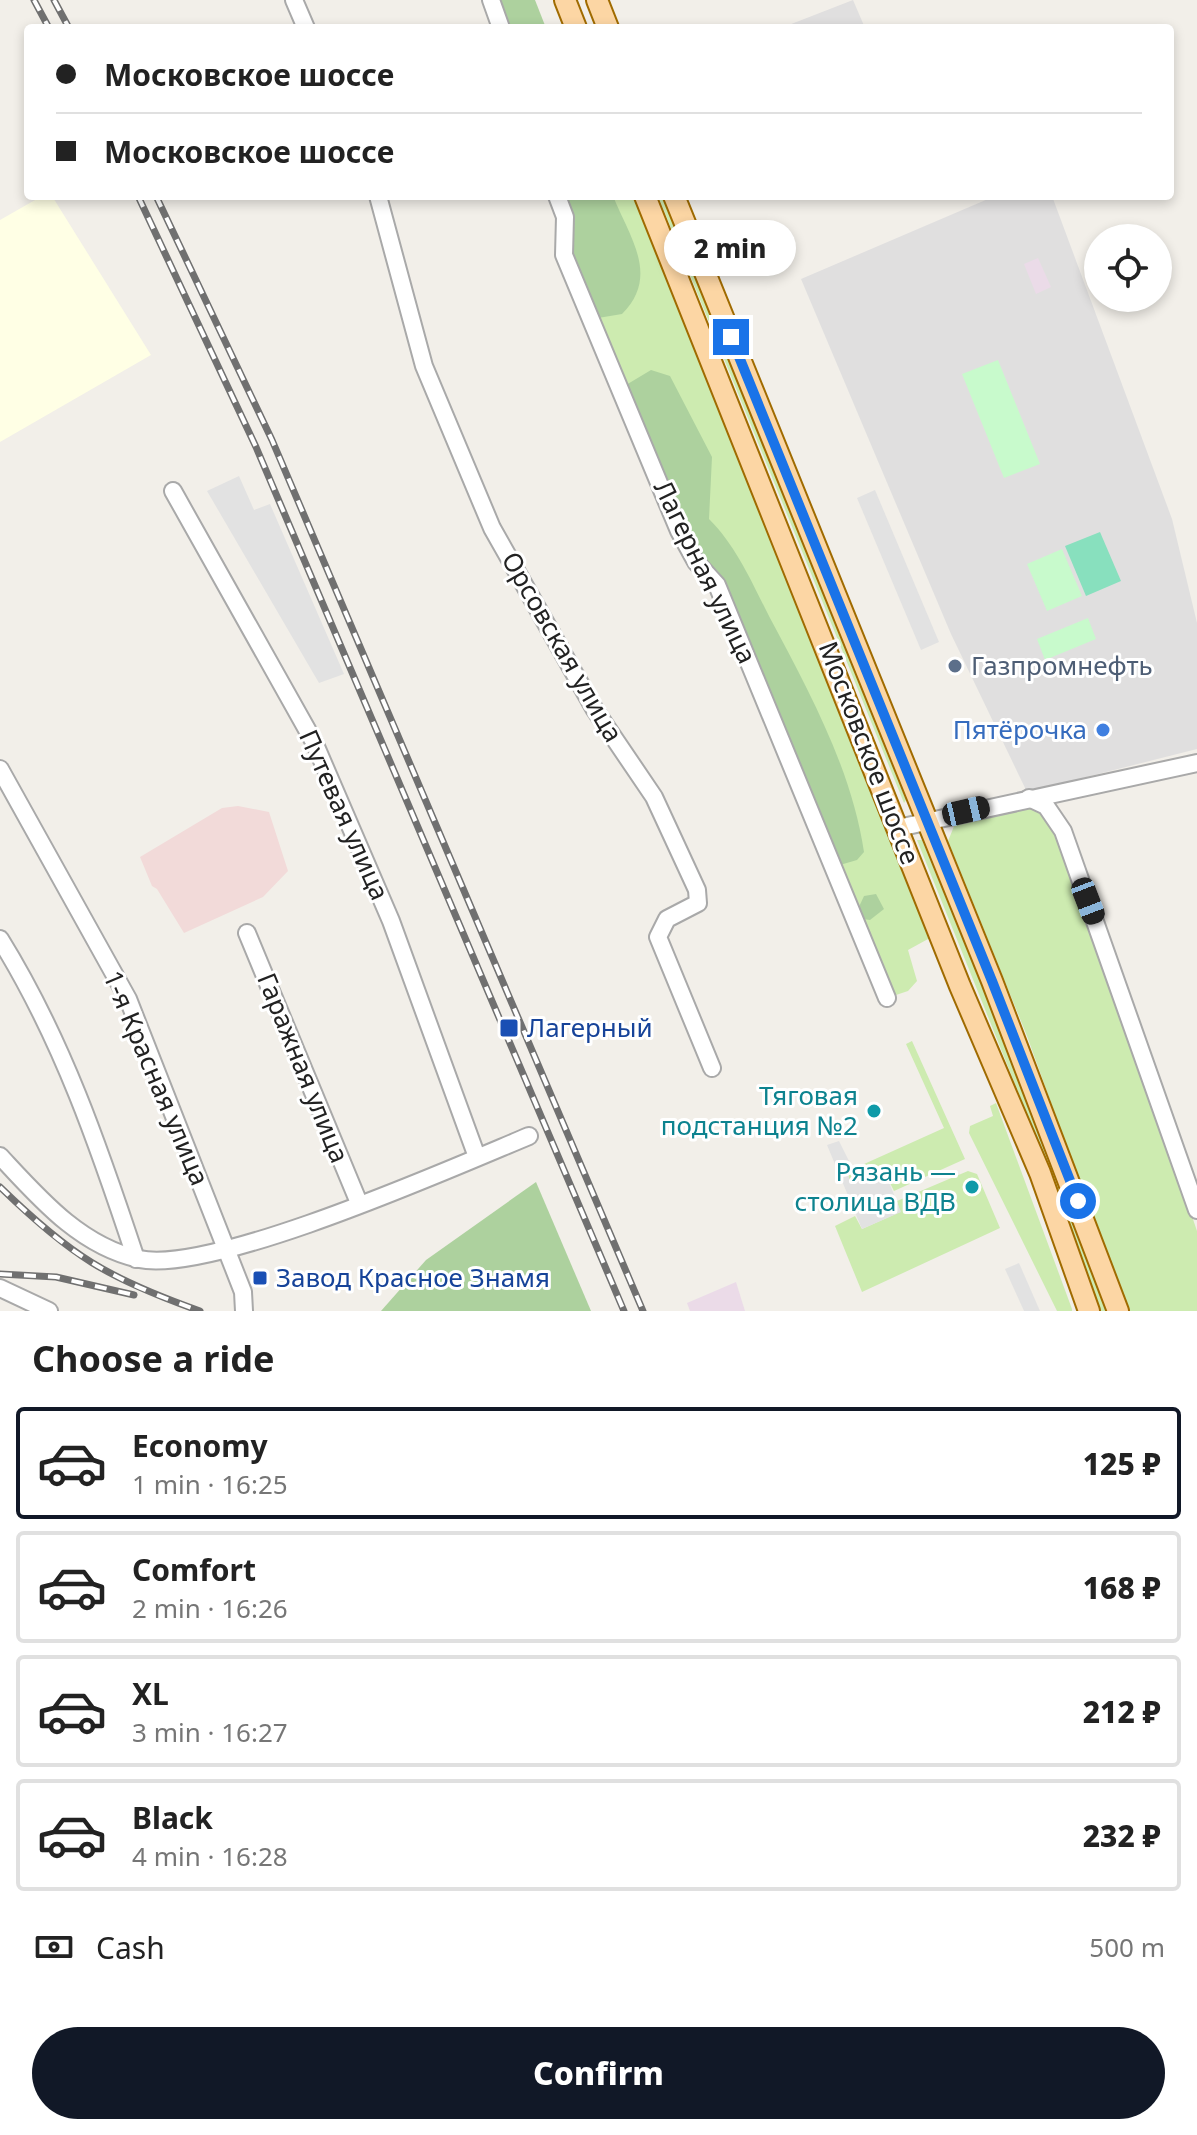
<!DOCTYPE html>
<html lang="en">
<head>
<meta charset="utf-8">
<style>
	:root { --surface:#fff; --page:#f6f6f6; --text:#222; --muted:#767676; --line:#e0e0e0; --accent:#111827 }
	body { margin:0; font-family:"Noto Sans",sans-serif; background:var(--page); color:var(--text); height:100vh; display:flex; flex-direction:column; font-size:30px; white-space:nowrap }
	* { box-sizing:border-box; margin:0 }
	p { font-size:26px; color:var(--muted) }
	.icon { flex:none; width:44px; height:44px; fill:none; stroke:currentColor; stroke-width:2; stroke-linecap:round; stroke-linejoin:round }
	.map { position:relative; height:1311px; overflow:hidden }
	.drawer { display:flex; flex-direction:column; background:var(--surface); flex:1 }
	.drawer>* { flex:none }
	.hud { position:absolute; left:24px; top:24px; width:1150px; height:176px; border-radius:8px; box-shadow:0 4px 12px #0003; display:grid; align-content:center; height:176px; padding:0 32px; background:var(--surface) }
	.buttons { position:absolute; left:1084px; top:224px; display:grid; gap:16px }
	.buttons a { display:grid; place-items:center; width:88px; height:88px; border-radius:50%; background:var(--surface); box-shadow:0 4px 12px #0003; font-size:40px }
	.end { position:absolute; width:36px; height:36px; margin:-18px; border:10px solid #1a73e8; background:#fff; box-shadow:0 0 0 4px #fff }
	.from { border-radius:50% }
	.bubble { position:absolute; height:56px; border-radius:28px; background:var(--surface); box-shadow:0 4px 12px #0003; font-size:26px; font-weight:800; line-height:56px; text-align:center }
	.car { position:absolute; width:24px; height:48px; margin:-24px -12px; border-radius:10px; box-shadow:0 0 6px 2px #0007; background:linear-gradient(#222 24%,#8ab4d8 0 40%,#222 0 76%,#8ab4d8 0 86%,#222 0) }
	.hud b { display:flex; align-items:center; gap:28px; height:76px; font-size:30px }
	.hud b+b { border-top:2px solid var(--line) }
	.hud i { width:20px; height:20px; background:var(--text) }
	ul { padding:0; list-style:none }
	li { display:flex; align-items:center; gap:24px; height:112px; margin:0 16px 12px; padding:0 16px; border:4px solid var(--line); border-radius:8px }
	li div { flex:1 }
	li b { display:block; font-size:30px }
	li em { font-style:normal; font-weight:800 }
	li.selected { border-color:var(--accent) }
	li>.icon { width:72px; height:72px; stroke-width:1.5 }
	h2 { padding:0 32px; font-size:36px; line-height:96px }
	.pay { display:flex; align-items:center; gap:20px; height:88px; padding:0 32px; font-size:30px }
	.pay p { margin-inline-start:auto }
	.primary-button { display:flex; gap:16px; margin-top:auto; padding:16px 32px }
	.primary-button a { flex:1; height:92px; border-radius:48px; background:var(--accent); color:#fff; font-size:32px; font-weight:800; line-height:92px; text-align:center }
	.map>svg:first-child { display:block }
	.residential { fill:#e0dfdf }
	.commercial { fill:#f2dad9 }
	.industrial { fill:#ebdbe8 }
	.education { fill:#ffffe5 }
	.grass { fill:#cdebb0 }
	.forest { fill:#add19e }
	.park { fill:#c8facc }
	.pitch { fill:#88e0be }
	.parking { fill:#e2e2e2 }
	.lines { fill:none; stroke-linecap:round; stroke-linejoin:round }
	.minor-casing { stroke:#a9a9a9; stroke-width:20 }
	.major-casing { stroke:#a06b00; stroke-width:24 }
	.minor { stroke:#fff; stroke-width:16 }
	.major { stroke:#fcd6a4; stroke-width:20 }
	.rail-casing { stroke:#707070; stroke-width:7 }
	.rail { stroke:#fff; stroke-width:4; stroke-dasharray:12; stroke-linecap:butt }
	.route { stroke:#1a73e8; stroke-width:10 }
	.service-dot { fill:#5c6f8a; stroke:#fff; stroke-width:3 }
	.shop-dot { fill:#3f7fe0; stroke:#fff; stroke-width:3 }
	.transit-dot { fill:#1a4fb4; stroke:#fff; stroke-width:3 }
	.culture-dot { fill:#0f9aa8; stroke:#fff; stroke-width:3 }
	.labels { text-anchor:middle; stroke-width:6; stroke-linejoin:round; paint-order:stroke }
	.street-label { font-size:26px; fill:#222; stroke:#fff }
	.service-label { font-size:26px; fill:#4e5e75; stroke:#fff; text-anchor:start }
	.shop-label { font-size:26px; fill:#366cbe; stroke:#fff; text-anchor:end }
	.transit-label { font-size:26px; fill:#164399; stroke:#fff; text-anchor:start }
	.culture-label { font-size:26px; fill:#0d838f; stroke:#fff; text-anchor:end }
</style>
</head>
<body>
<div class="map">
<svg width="1197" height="1311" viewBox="0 0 1197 1311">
	<rect width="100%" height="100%" fill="#f2efe9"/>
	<!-- residential -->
	<g class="residential">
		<path d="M853,0l12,28h-84z"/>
		<path d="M995,196h57l120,323 25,104v126l-170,43 -76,-158 -150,-355z"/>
	</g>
	<!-- commercial -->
	<path class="commercial" d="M238,806l31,6 19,59 -25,26 -79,36 -27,-44 -5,-3 -12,-29 82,-49z"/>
	<!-- industrial -->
	<g class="industrial">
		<path d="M1038,258l13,29 -15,7 -12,-30z"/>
		<path d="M736,1282l9,29h-55l-3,-8z"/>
	</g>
	<!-- education -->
	<path class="education" d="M42,196h10l99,159 -151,87v-222z"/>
	<!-- grass -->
	<g class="grass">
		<path d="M557,196h76l306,737 -31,17 9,31 -9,10 -21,7 -169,-413 -154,-330z"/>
		<path d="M658,196h4l244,604 -2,3z"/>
		<path d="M1024,804l15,4 19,26 41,109 98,288v80h-71l-99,-275 -79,-195 7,-17z"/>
		<path d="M917,840h5l139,340 45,131h-6l-46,-130z"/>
		<path d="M912,1041l53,118 -71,32 -10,-20 -33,13 -3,-9 5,-6 91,-41 -38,-84z"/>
		<path d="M996,1103l76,206v2h-15l-88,-178 1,-7 23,-10 -3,-10z"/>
		<path d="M968,1171l9,3 23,54 -138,64 -27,-66 20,-10 7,13 38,-17 -3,-11z"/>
	</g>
	<!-- forest -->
	<g class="forest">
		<path d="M496,0h39l11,28h-41z"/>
		<path d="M557,196h56c17,42 47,80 9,118l-30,5 -28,-64z"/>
		<path d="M651,370l19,6 42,81 -3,62c28,28 43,64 61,99 39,73 82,152 94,234l-7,8 -24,7 -115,-282 -22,-23 -75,-174z"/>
		<path d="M876,894l8,15 -14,11 -7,-1 -5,-10 6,-13z"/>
		<path d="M536,1182l55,129h-210l45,-51z"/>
	</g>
	<!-- park -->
	<g class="park">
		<path d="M998,360l42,104 -36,14 -42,-104z"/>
		<path d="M1062,549l20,47 -35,15 -20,-47z"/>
		<path d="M1088,618l8,21 -51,21 -8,-21z"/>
	</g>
	<!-- pitch -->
	<path class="pitch" d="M1100,532l21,49 -35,15 -21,-50z"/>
	<!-- parking -->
	<g class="parking">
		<path d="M239,476l15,34 16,-6 74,170 -25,9 -112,-192z"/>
		<path d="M875,490l64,152 -18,8 -64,-152z"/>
		<path d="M839,1141l14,28 -5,6 3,8 33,-13 17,42 -39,17 -35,-84z"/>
		<path d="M1019,1263l21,48h-16l-19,-42z"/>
	</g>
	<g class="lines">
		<!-- minor casing -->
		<g class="minor-casing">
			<g id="minor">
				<path d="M294,0l12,28"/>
				<path d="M491,0l10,28"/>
				<path d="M378,196l46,170 68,162 103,182 59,87 43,93 1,13 -31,16 -9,18 54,131"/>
				<path d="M557,196l8,21 -1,38 115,276 17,31 21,23 170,413"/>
				<path d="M173,491l141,251 77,179 86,236"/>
				<path d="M0,769l128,230 115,293 1,19"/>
				<path d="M1029,798l17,8 17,25 134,379"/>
				<path d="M898,828l299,-65"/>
				<path d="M247,933l112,270"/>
				<path d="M0,939c62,100 99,208 136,320"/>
				<path d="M0,1156c39,42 80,90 139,103 72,16 313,-91 390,-123"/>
				<path d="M0,1288l49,23"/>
			</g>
		</g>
		<!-- major casing -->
		<g class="major-casing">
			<g id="major">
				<path d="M565,0l11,28"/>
				<path d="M597,0l11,28"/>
				<path d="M645,196l315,790 80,187 49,138"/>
				<path d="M674,196l318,785 126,330"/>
			</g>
		</g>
		<!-- minor -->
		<use href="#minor" class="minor"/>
		<!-- major -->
		<use href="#major" class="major"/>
		<!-- rail casing -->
		<g class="rail-casing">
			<g id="rail">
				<path d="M34,0l15,28"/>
				<path d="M54,0l15,28"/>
				<path d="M138,196l118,251 368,864"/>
				<path d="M156,196l116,244 371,871"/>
				<path d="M0,1187c71,69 107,91 200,124"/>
				<path d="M0,1274l56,3 78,18"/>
			</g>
		</g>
		<!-- rail -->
		<use href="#rail" class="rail"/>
	</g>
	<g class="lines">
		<!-- route -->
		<path class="route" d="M731,337l261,644 86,220"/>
	</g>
	<!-- markers -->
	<circle class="service-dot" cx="955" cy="666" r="8"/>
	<circle class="shop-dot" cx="1103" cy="730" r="8"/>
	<g class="transit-dot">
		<rect x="499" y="1018" width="20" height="20" rx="4"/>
		<rect x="252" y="1270" width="16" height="16" rx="4"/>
	</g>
	<g class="culture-dot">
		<circle cx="874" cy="1111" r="8"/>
		<circle cx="972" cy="1187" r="8"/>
	</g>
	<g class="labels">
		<!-- street labels -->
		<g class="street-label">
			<text transform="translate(705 572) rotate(64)" y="9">Лагерная улица</text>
			<text transform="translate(562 647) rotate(60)" y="9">Орсовская улица</text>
			<text transform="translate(869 753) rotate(69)" y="9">Московское шоссе</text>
			<text transform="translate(344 815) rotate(66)" y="9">Путевая улица</text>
			<text transform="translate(303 1068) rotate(68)" y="9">Гаражная улица</text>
			<text transform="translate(156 1078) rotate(67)" y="9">1-я Красная улица</text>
		</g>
		<!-- service labels -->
		<g class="service-label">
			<text x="971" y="675">Газпромнефть</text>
		</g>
		<!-- shop labels -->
		<g class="shop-label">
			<text x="1087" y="739">Пятёрочка</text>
		</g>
		<!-- transit labels -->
		<g class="transit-label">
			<text x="527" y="1037">Лагерный</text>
			<text x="276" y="1287">Завод Красное Знамя</text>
		</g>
		<!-- culture labels -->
		<g class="culture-label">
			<text x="858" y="1105">Тяговая<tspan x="858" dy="30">подстанция №2</tspan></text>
			<text x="956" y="1181">Рязань —<tspan x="956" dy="30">столица ВДВ</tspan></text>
		</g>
	</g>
</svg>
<div class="buttons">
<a><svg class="icon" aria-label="locate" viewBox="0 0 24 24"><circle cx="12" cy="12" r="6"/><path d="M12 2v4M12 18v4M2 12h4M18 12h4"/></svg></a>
</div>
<i class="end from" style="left:1078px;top:1201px"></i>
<i class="end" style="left:731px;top:337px"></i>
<div class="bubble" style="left:664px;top:220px;width:132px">2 min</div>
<i class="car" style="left:966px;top:811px;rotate:77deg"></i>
<i class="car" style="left:1088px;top:901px;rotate:159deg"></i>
<div class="hud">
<b><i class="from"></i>Московское шоссе</b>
<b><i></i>Московское шоссе</b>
</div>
</div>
<section class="drawer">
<h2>Choose a ride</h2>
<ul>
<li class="selected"><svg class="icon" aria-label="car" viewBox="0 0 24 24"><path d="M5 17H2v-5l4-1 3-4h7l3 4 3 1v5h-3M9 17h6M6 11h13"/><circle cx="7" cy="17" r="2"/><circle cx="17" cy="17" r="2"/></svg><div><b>Economy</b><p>1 min · 16:25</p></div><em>125 ₽</em></li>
<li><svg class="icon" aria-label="car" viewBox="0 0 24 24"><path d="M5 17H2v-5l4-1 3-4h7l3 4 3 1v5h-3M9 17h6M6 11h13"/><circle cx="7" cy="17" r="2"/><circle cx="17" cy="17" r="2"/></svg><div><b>Comfort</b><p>2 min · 16:26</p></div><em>168 ₽</em></li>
<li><svg class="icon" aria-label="car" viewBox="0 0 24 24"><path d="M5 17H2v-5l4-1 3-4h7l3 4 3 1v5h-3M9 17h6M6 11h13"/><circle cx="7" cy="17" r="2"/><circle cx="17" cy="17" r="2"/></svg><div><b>XL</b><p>3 min · 16:27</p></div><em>212 ₽</em></li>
<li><svg class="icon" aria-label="car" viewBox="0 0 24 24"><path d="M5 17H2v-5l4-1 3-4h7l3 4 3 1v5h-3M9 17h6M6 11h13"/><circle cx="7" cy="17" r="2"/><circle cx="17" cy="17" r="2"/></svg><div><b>Black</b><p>4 min · 16:28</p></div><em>232 ₽</em></li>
</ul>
<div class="pay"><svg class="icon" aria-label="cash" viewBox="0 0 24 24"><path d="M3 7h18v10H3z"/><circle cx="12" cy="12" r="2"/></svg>Cash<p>500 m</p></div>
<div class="primary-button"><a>Confirm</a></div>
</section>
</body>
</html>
